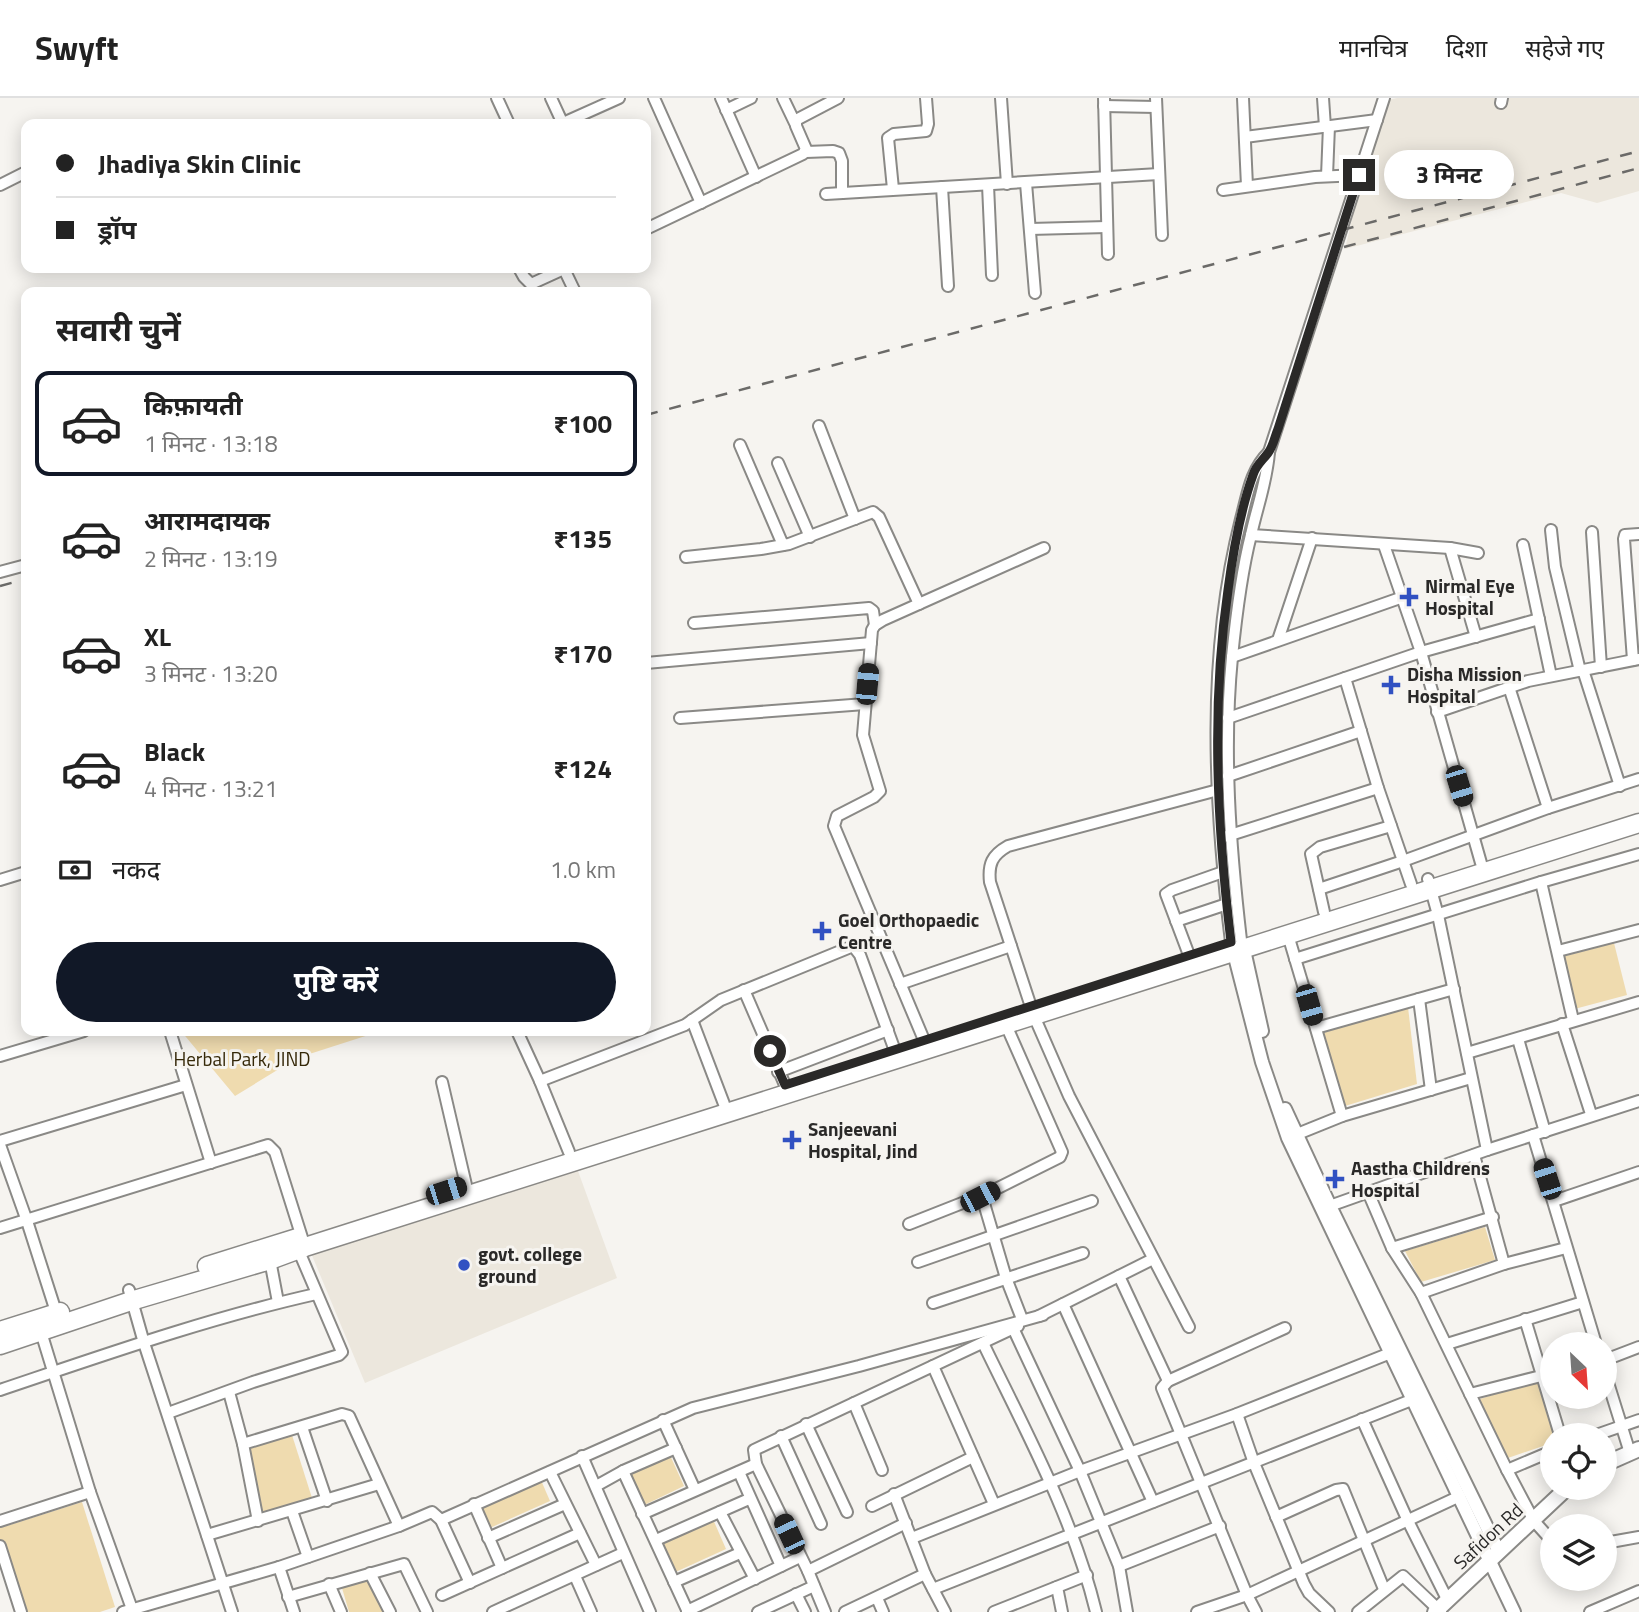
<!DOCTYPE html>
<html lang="hi">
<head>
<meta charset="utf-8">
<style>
	:root { --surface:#fff; --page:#f6f6f6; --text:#222; --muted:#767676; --line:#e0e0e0; --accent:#111827 }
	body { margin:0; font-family:"Titillium Web","Noto Sans Devanagari",sans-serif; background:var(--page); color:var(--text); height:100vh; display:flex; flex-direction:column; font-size:26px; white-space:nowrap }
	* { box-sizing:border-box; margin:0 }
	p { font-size:23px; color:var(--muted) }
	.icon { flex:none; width:38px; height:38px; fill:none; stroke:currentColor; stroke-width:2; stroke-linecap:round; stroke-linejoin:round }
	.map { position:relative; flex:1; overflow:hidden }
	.drawer { position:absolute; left:21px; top:189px; width:630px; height:749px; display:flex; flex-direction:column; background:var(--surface); border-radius:14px; box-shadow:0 4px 18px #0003 }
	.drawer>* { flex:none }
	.banner { position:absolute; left:21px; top:21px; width:630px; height:154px; border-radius:14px; box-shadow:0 4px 18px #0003; display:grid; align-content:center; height:154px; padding:0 35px; background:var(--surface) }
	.needle { width:46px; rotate:155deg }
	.buttons { position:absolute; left:1540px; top:1234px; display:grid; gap:14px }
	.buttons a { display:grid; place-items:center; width:77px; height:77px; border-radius:50%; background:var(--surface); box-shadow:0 4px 18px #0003; font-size:35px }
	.end { position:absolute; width:32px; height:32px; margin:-16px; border:9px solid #2a2928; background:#fff; box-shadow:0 0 0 4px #fff }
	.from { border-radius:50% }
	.bubble { position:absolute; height:49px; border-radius:24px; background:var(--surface); box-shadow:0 4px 18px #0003; font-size:23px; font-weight:700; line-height:49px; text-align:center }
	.car { position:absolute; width:21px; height:42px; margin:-21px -10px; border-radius:9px; box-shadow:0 0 5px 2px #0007; background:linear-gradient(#222 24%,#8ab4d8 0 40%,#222 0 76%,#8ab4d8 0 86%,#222 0) }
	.banner b { display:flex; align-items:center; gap:24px; height:66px; font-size:26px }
	.banner b+b { border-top:2px solid var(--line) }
	.banner i { width:18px; height:18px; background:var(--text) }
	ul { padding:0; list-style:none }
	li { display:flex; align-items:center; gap:21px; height:105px; margin:0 14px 10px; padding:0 21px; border:4px solid transparent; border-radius:14px }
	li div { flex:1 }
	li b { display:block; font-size:26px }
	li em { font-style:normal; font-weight:700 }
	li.current { border-color:var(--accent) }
	li>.icon { width:63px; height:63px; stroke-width:1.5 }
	h2 { padding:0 35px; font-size:32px; line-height:84px }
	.pay { display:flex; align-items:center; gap:18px; height:77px; padding:0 35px; font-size:26px }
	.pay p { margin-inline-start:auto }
	.action { display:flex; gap:14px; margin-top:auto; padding:14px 35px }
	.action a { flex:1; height:80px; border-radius:42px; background:var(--accent); color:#fff; font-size:28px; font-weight:700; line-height:80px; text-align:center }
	header { display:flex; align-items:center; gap:42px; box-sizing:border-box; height:98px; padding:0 35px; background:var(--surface); border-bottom:2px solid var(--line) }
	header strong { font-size:33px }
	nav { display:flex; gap:38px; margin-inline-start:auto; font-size:24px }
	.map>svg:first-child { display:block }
	.built { fill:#ece7dd }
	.green { fill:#efdbaf }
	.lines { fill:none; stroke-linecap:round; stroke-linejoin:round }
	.minor-casing { stroke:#8a8986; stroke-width:14 }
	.tertiary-casing { stroke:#8a8986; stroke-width:16 }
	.secondary-casing { stroke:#8a8986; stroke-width:18 }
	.trunk-casing { stroke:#8a8986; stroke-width:21 }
	.minor { stroke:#fff; stroke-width:10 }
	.tertiary { stroke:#fff; stroke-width:12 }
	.secondary { stroke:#fff; stroke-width:14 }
	.trunk { stroke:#fff; stroke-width:18 }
	.rail { stroke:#6b6a68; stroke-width:2.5; stroke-dasharray:12 12; stroke-linecap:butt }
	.route { stroke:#2a2928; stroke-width:9 }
	.poi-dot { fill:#3151c2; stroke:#f6f4f0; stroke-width:2.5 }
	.labels { text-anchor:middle; stroke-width:6; stroke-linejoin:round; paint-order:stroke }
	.poi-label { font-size:19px; font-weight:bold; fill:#2a2928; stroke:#f6f4f0; text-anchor:start }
	.park-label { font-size:19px; fill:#352808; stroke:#f6f4f0 }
	.street-label { font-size:19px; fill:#2a2928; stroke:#f6f4f0 }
</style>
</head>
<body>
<header>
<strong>Swyft</strong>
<nav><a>मानचित्र</a><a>दिशा</a><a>सहेजे गए</a></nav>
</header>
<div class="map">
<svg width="1639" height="1514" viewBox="0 0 1639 1514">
	<rect width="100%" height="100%" fill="#f6f4f0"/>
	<!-- built -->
	<g class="built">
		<path d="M1397,0h242v93l-42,12 -36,-10 -216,56 17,-73 26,-76z"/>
		<path d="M578,1073l39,107 -252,105 -54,-130z"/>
	</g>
	<!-- green -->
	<g class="green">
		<path d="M1614,845l13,52 -60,16 -13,-52z"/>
		<path d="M1408,909l9,77 -72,22 -22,-73z"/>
		<path d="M181,933h200l-84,27 -62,38z"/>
		<path d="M1485,1129l10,33 -74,22 -16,-31z"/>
		<path d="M1537,1282l18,55h-3v8l-47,16 -28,-59z"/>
		<path d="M292,1337l20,63 -50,16 -20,-64z"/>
		<path d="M669,1355l15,33 -48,23 -16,-33z"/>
		<path d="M540,1380l10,23 -69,31 -11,-23z"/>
		<path d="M82,1404l33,105 -15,5h-81l-19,-60v-24z"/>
		<path d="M712,1419l14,32 -57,26 -14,-32z"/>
		<path d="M371,1481l14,33h-36l-7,-24z"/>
	</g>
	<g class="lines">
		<!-- minor casing -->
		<g class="minor-casing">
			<g id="minor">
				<path d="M497,0l12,26"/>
				<path d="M551,0l12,26"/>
				<path d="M654,0l47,105"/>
				<path d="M721,0l35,79"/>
				<path d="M783,0l12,25"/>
				<path d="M1001,0l6,86"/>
				<path d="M1104,0l4,156"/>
				<path d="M1156,0l6,137"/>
				<path d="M1243,0l4,88"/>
				<path d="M1323,0l2,29"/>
				<path d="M1501,5l1,-5"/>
				<path d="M1104,8l52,1"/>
				<path d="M726,12l25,-12"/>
				<path d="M561,26l58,-26"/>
				<path d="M1245,39l132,-17"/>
				<path d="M806,54l27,-1 6,2 3,8v32"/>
				<path d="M1327,78l2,-50"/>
				<path d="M1026,85l9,110"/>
				<path d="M0,87l26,-13"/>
				<path d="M988,87l4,90"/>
				<path d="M942,89l6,99"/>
				<path d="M893,91l-5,-51 6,-4 32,-3 2,-7 -2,-26"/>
				<path d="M1223,92l92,-13 44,-2"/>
				<path d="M826,96l333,-20"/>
				<path d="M646,131l157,-75 3,-5 -10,-23v-6l42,-22"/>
				<path d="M1030,131l77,-2"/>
				<path d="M519,170l5,9 7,7 35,-16"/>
				<path d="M564,171l11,23"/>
				<path d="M819,328l36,93"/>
				<path d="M740,347l43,100"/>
				<path d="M778,365l32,74"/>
				<path d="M1551,432l4,37 25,104"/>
				<path d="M1592,434l9,135"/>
				<path d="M1251,437l199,13 28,5"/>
				<path d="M1384,447l37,107 60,211"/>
				<path d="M1523,447l28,131"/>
				<path d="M1450,450l26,89"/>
				<path d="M686,459l75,-8 28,-5 84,-32 6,5 40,87"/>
				<path d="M0,474l26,-7"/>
				<path d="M694,525l175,-15 4,3 2,14"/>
				<path d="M1278,542l34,-102"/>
				<path d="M1232,559l171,-60"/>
				<path d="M1633,562l-9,-121 1,-4 14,-1"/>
				<path d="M646,565l225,-20"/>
				<path d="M1583,572l37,116"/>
				<path d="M1345,580l33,110 33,96"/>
				<path d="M1509,589l39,121"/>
				<path d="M1437,614l91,-31 111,-22"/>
				<path d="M680,620l185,-14"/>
				<path d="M1228,620l193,-66 118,-33"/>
				<path d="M1228,678l133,-45"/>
				<path d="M1224,739l154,-49"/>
				<path d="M1428,781l10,36 49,235"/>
				<path d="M0,782l26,-8"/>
				<path d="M1541,784l32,138"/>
				<path d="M1319,791l84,-28 145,-53 91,-29"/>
				<path d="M1324,814l-13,-58 9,-7 71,-21"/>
				<path d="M1176,823l51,-17"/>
				<path d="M1288,837l54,181"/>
				<path d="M1241,842c-11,-95 -18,-189 -9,-283 4,-40 9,-83 19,-122 6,-28 16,-54 18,-83l115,-354"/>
				<path d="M1231,844c-17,-139 -25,-286 10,-423 7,-26 9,-48 28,-67"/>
				<path d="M1558,853l81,-21"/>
				<path d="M1189,857l-23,-61 6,-4 51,-18"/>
				<path d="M1295,861l246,-77 98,-28"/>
				<path d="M900,886l111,-38"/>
				<path d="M744,892l41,95"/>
				<path d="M1419,901l12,91"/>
				<path d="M692,922l32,84"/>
				<path d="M1562,926l29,90"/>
				<path d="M1316,930l138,-39"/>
				<path d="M170,933l41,132"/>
				<path d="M517,933l23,50 29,71"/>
				<path d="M1518,941l27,93"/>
				<path d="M924,942l-90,-214 3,-10 37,-19 6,-6 -17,-56 9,-105 3,-5 8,-5 161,-72"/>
				<path d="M1467,955l172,-51"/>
				<path d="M0,958l84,-25"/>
				<path d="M778,974l110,-42"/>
				<path d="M540,983l145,-56 36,-25 132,-54 7,9 38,104"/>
				<path d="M442,984l24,103"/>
				<path d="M1533,1037l63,209"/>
				<path d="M1290,1039l52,-21 129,-38"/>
				<path d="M0,1043l186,-56"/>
				<path d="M0,1047l27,76 31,97"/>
				<path d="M1474,1057l30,109"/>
				<path d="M1368,1094l24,56 29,45 86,177 27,51 18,20"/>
				<path d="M980,1099l80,-40 2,-5 -56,-127"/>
				<path d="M1554,1103l85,-29"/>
				<path d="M1324,1110l163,-58 152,-49"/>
				<path d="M909,1126l66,-26 8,2 23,78 16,41"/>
				<path d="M0,1130l268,-83 7,7 29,92"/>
				<path d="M1392,1150l101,-31"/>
				<path d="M270,1162l8,42"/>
				<path d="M918,1164l174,-61"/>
				<path d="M1119,1178l49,105"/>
				<path d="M129,1192l15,53 88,269"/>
				<path d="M1421,1195l83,-29 62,-16"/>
				<path d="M933,1205l150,-50"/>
				<path d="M1063,1206l90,198"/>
				<path d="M1039,1218l114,-57"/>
				<path d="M1525,1221l35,116"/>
				<path d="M1189,1229l-120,-231 -35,-80 -44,-134c-2,-18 2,-27 18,-36l210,-56"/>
				<path d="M1013,1230l67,143 39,95 8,46"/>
				<path d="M41,1234l49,160 42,117"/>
				<path d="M983,1245c42,87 90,174 113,269"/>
				<path d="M1447,1246l136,-42"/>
				<path d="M1605,1262l34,-13"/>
				<path d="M933,1268l61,138"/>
				<path d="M1605,1275l25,80"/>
				<path d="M0,1292c104,-35 209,-72 316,-96"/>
				<path d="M229,1294l14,52 15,77"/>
				<path d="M1470,1296l71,-18"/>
				<path d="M854,1305l28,67"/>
				<path d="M168,1315l85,-31 86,-27 3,-3 -44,-103"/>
				<path d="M1237,1316l17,49 50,121 5,9 20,19"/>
				<path d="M1362,1321l46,102 39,78"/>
				<path d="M663,1322l32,70"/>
				<path d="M806,1326l41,88"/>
				<path d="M302,1329l25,74"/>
				<path d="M1596,1337l43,-15"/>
				<path d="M781,1338l40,88"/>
				<path d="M243,1346l99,-30 7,2 50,110"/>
				<path d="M582,1358l68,156"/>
				<path d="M1507,1372l45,-19"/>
				<path d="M623,1373l65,141"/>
				<path d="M550,1374l46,93"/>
				<path d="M739,1374l42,94"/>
				<path d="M596,1388l27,-15 53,-23"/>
				<path d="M894,1396l31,80 20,38"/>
				<path d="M474,1406l28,64"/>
				<path d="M872,1408l101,-49"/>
				<path d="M292,1413l16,46"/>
				<path d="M720,1414l35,67"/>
				<path d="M642,1416l114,-50"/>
				<path d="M1276,1419l60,-27 7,-1 41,100"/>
				<path d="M441,1422l252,-112 166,-42 184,-51"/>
				<path d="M0,1423l90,-29"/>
				<path d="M207,1437l172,-51"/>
				<path d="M488,1440l77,-34"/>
				<path d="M912,1440l168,-67 157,-57 161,-64"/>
				<path d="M656,1442l93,-41"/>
				<path d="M1605,1445l34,-6"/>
				<path d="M0,1448l21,66"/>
				<path d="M1119,1468l101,-40"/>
				<path d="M279,1469l15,45"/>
				<path d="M808,1473l98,-48"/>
				<path d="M370,1475l20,39"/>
				<path d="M575,1478l16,36"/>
				<path d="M674,1484l66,-29"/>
				<path d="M329,1486l12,28"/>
				<path d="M1057,1489l5,25"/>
				<path d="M933,1491l481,-190"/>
				<path d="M796,1496l9,18"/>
				<path d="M442,1497l138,-62"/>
				<path d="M288,1499l116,-33 23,48"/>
				<path d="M877,1500l6,14"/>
				<path d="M687,1513l113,-54"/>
				<path d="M123,1514l156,-45 120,-41 33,-14 9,8 29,63"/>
				<path d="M493,1514l130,-59"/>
				<path d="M758,1514l56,-26"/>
				<path d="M825,1514l-17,-41 -52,-107 -2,-14 264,-124"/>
				<path d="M845,1514l80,-38"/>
				<path d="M994,1514l93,-37"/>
				<path d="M1197,1514l50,-17 213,-99"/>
				<path d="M1256,1514l-9,-17 -85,-207 6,-7 117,-53"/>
				<path d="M1358,1514l45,-36 38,36"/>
				<path d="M1590,1514l49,-21"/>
			</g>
		</g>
		<!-- tertiary casing -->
		<g class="tertiary-casing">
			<g id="tertiary">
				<path d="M1244,852l18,81"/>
				<path d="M1234,855l28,109 26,76 226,474"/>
				<path d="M1285,1011l45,97 169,346"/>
			</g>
		</g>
		<!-- secondary casing -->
		<g class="secondary-casing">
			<g id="secondary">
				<path d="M1605,1366l34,-15"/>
				<path d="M1435,1514l132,-124"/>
			</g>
		</g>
		<!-- trunk casing -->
		<g class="trunk-casing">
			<g id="trunk">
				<path d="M207,1168l90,-28"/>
				<path d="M0,1233l60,-19"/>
				<path d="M0,1247l131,-44 139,-41 35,-13 1334,-424"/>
			</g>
		</g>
		<!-- minor -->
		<use href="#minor" class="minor"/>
		<!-- tertiary -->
		<use href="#tertiary" class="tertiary"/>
		<!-- secondary -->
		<use href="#secondary" class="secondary"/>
		<!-- trunk -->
		<use href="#trunk" class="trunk"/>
		<!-- rail -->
		<g class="rail">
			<path d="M1344,149l295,-79"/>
			<path d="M646,317l993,-264"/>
			<path d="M0,488l26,-7"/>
		</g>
	</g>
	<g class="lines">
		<!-- route -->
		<path class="route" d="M770,953l15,34 446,-143c-14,-117 -20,-235 -3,-352 5,-38 12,-79 25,-115 3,-10 9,-14 15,-22 5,-6 7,-17 10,-24l81,-254"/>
	</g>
	<!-- markers -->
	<g class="poi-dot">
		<path d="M1405.5 488.5h7v7h7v7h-7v7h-7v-7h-7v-7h7z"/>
		<path d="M1387.5 576.5h7v7h7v7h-7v7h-7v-7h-7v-7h7z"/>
		<path d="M818.5 822.5h7v7h7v7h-7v7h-7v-7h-7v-7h7z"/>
		<path d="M788.5 1031.5h7v7h7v7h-7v7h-7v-7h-7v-7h7z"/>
		<path d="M1331.5 1070.5h7v7h7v7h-7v7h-7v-7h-7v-7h7z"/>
		<circle cx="464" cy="1167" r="7"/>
	</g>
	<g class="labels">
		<!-- poi labels -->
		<g class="poi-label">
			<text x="1425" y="495">Nirmal Eye<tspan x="1425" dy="22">Hospital</tspan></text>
			<text x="1407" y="583">Disha Mission<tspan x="1407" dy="22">Hospital</tspan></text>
			<text x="838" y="829">Goel Orthopaedic<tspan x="838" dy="22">Centre</tspan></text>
			<text x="808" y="1038">Sanjeevani<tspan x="808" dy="22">Hospital, Jind</tspan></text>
			<text x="1351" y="1077">Aastha Childrens<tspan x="1351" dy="22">Hospital</tspan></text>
			<text x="478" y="1163">govt. college<tspan x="478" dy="22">ground</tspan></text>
		</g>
		<!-- park labels -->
		<g class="park-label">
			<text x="242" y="968">Herbal Park, JIND</text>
		</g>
		<!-- street labels -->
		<g class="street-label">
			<text transform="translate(1488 1438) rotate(-43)" y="7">Safidon Rd</text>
		</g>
	</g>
</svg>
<div class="buttons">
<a><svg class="needle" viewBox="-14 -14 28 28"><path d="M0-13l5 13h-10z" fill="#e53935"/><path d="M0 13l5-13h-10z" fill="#767676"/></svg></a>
<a><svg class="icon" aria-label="locate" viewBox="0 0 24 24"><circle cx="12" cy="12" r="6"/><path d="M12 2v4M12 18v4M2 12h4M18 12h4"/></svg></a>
<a><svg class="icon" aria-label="layers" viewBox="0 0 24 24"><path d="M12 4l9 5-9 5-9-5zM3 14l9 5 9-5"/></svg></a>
</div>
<i class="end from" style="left:770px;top:953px"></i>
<i class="end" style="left:1359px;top:77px"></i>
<div class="bubble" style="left:1384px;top:52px;width:130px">3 मिनट</div>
<i class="car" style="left:867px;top:586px;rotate:5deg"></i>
<i class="car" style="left:1459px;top:688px;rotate:163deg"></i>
<i class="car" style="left:1309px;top:907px;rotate:164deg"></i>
<i class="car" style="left:1547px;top:1081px;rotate:342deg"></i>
<i class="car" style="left:446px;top:1093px;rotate:72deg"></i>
<i class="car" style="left:980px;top:1099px;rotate:63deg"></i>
<i class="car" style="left:789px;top:1436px;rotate:335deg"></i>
<div class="banner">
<b><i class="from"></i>Jhadiya Skin Clinic</b>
<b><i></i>ड्रॉप</b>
</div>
<section class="drawer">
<h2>सवारी चुनें</h2>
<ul>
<li class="current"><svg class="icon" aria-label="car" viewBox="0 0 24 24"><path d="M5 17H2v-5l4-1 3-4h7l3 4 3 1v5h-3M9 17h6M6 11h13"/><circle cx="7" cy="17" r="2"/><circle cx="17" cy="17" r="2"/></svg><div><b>किफ़ायती</b><p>1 मिनट · 13:18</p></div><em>₹100</em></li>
<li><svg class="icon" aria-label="car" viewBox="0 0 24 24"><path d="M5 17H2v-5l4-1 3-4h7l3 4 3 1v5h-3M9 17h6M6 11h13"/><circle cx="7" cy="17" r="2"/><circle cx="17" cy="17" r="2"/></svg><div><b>आरामदायक</b><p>2 मिनट · 13:19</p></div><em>₹135</em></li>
<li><svg class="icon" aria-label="car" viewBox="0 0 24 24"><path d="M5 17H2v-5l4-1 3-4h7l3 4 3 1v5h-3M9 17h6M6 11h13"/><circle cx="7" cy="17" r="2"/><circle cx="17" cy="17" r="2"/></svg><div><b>XL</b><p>3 मिनट · 13:20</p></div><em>₹170</em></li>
<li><svg class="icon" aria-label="car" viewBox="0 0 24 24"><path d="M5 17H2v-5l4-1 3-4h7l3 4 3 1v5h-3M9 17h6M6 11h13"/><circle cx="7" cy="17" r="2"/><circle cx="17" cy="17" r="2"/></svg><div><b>Black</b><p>4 मिनट · 13:21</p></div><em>₹124</em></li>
</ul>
<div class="pay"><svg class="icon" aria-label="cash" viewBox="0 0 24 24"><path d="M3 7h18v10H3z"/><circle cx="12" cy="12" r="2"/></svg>नकद<p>1.0 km</p></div>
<div class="action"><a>पुष्टि करें</a></div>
</section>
</div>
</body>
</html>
